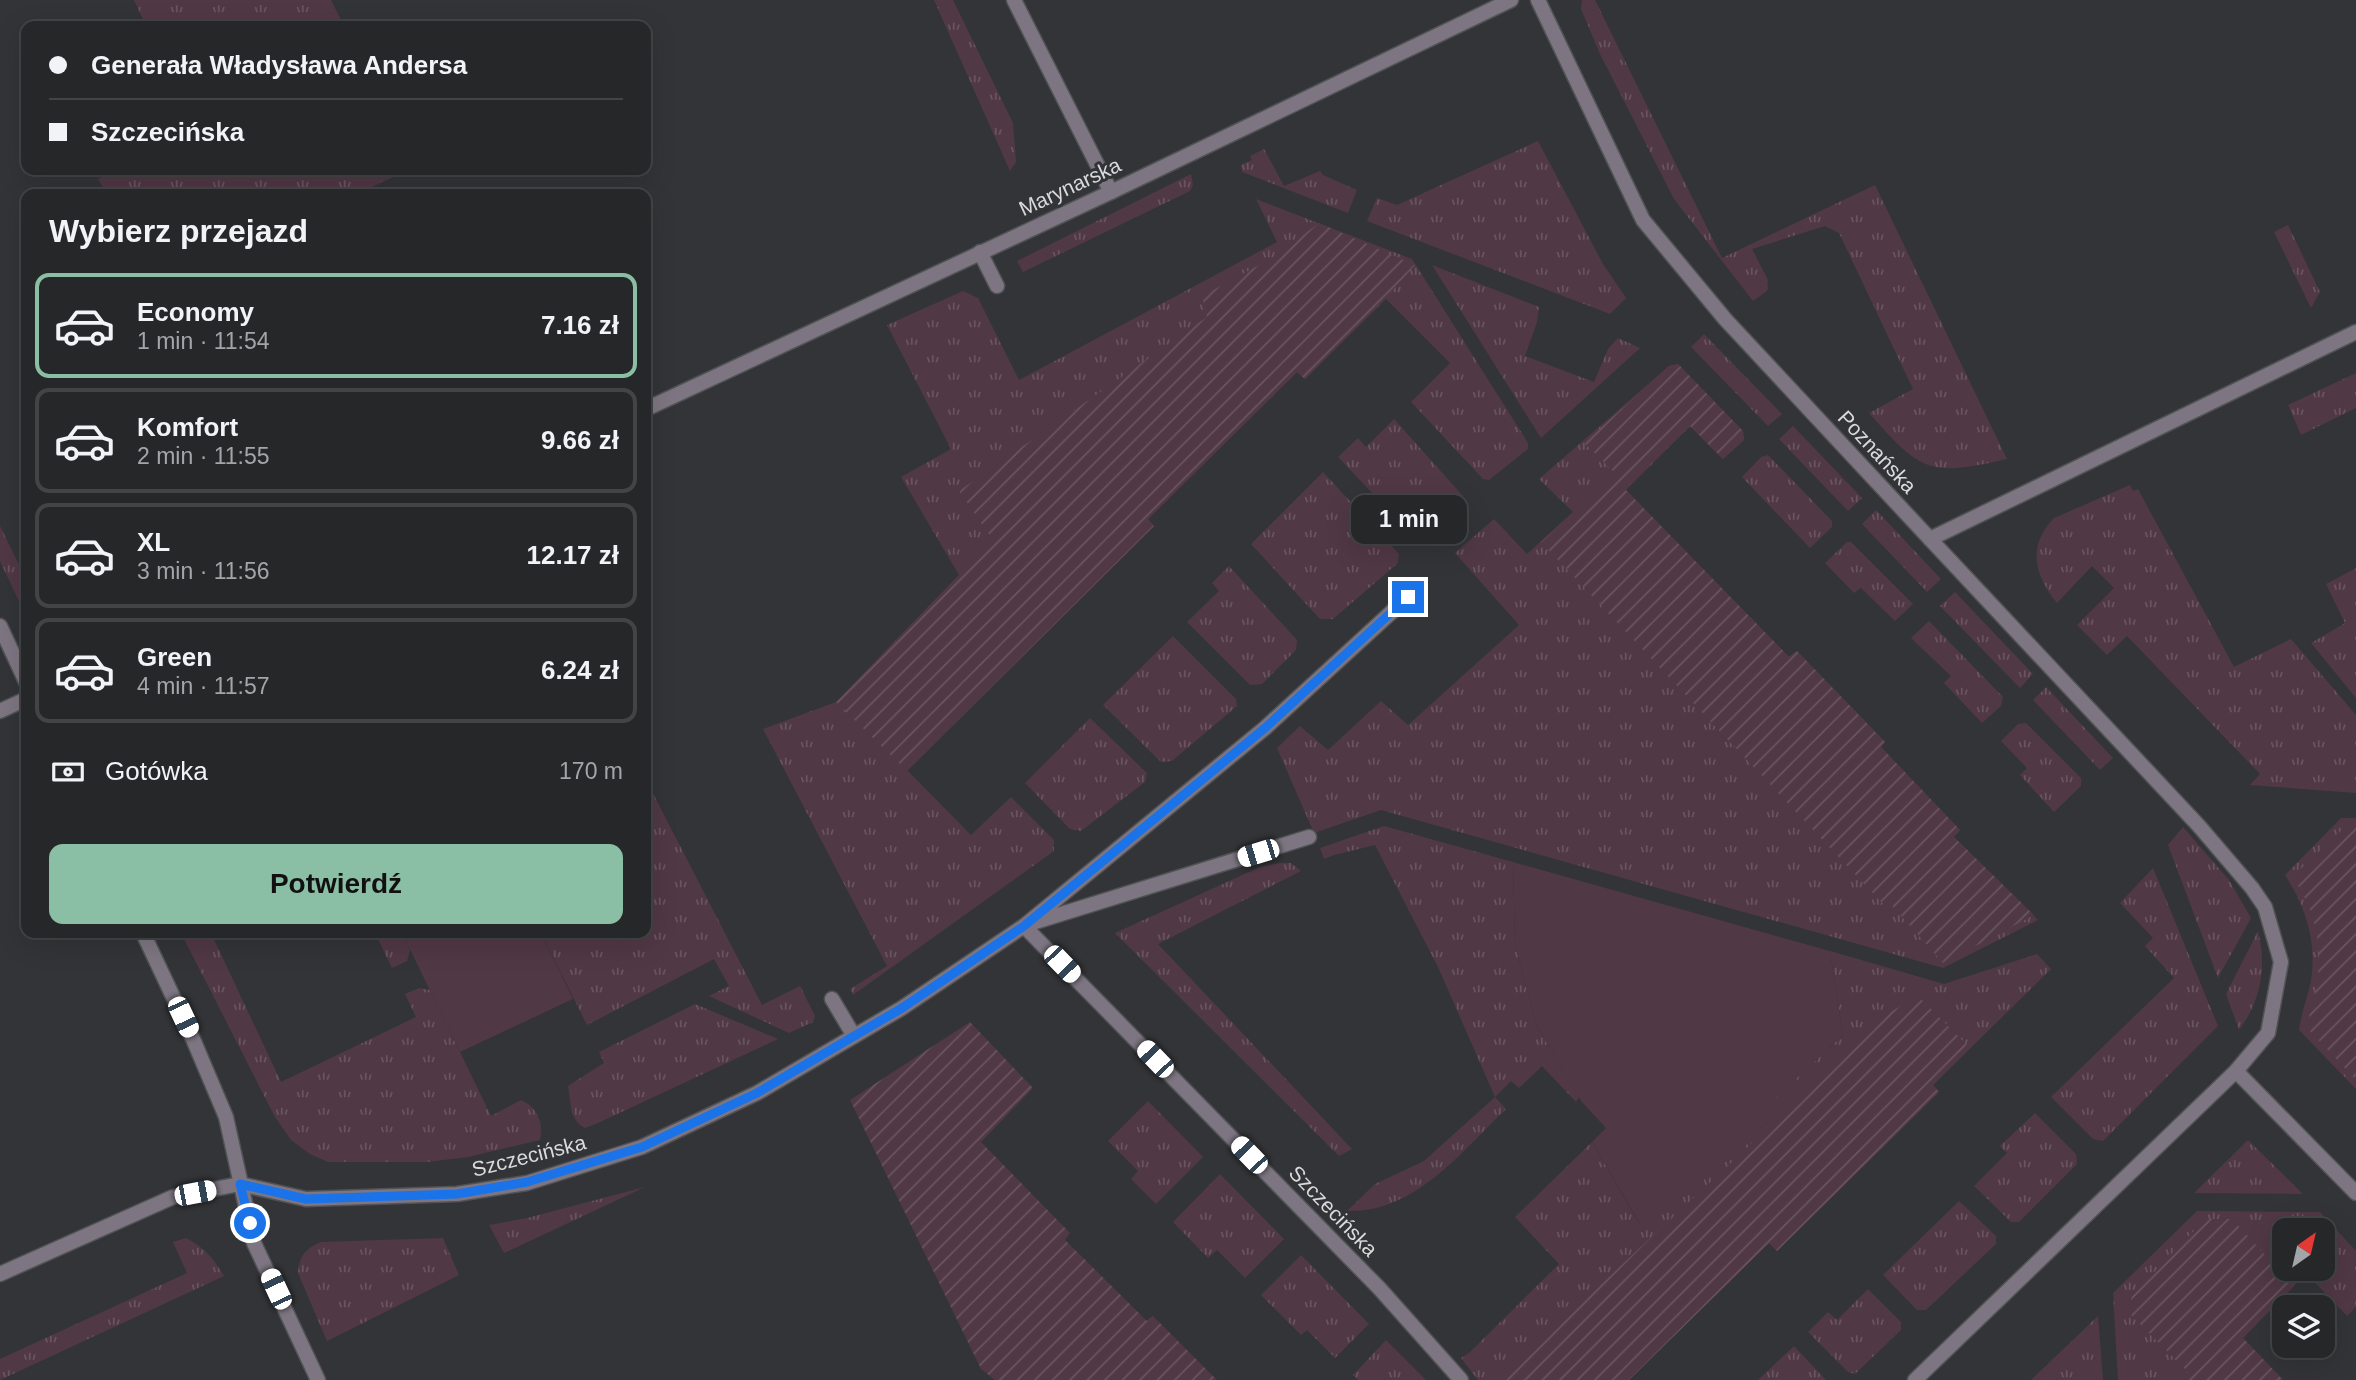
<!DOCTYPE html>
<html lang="pl">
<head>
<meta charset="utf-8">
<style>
	:root { --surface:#262729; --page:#2e2f31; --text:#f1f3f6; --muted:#a4a5a8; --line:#424446; --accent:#8abfa5 }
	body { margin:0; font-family:Arial,sans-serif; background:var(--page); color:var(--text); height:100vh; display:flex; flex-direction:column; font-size:26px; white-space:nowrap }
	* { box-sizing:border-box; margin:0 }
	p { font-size:23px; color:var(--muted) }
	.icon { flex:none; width:38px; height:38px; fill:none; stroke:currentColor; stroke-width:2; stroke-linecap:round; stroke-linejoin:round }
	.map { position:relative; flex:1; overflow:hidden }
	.details { position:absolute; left:21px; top:189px; width:630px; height:749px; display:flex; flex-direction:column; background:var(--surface); border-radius:14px; box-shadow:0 7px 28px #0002,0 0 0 2px var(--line) }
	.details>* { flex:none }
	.guide { position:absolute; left:21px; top:21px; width:630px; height:154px; border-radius:14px; box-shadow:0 7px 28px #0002,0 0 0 2px var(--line); display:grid; align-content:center; height:154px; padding:0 28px; background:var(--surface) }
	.needle { width:46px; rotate:34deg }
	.tools { position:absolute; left:2272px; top:1218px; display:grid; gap:14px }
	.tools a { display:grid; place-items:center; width:63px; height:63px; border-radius:14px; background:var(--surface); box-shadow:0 7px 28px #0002,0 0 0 2px var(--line); font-size:35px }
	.end { position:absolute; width:32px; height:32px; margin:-16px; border:9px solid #1a73e8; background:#fff; box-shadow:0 0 0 4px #fff }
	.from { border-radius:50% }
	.bubble { position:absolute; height:49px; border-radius:14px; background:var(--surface); box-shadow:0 7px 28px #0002,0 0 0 2px var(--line); font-size:23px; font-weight:600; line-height:49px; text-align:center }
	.car { position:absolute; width:21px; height:42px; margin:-21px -10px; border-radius:9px; box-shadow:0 0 5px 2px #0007; background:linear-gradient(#fff 24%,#345 0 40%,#fff 0 76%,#345 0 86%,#fff 0) }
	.guide b { display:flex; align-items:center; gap:24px; height:66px; font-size:26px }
	.guide b+b { border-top:2px solid var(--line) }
	.guide i { width:18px; height:18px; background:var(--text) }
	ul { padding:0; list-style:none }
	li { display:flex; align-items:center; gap:21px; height:105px; margin:0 14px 10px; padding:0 14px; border:4px solid var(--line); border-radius:14px }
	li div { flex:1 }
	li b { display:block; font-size:26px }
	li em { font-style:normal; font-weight:600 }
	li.active { border-color:var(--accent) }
	li>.icon { width:63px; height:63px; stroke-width:1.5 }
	h2 { padding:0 28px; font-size:32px; line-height:84px }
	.pay { display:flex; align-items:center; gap:18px; height:77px; padding:0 28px; font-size:26px }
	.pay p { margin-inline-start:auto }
	.button { display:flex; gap:14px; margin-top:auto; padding:14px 28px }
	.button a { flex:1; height:80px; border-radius:14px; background:var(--accent); color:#111; font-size:28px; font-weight:600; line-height:80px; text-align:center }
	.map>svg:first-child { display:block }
	.grass { fill:url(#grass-tufts); fill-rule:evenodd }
	.park { fill:#503845 }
	.garden { fill:url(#garden-furrows) }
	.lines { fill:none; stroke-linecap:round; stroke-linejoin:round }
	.lane-casing { stroke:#515255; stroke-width:17 }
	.street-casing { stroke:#515255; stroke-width:17 }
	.lane { stroke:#7d7682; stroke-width:14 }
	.street { stroke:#7d7682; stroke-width:14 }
	.route { stroke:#1a73e8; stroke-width:9 }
	.labels { text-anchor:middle; stroke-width:6; stroke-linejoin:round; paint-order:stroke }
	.street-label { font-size:21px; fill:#dadadc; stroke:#333437 }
</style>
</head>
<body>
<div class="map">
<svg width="2356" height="1380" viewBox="0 0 2356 1380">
	<defs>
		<pattern id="grass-tufts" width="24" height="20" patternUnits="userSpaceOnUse" patternTransform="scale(1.75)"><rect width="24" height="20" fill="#503845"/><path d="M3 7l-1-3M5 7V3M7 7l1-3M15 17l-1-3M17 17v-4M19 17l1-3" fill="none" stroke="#69545f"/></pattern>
		<pattern id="garden-furrows" width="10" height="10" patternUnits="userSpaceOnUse" patternTransform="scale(1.75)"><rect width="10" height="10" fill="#503845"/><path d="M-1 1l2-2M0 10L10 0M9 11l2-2" fill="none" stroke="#69545f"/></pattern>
	</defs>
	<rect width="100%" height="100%" fill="#333437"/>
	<!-- grass -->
	<g class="grass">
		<path d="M134,0h197l13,26h-198z"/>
		<path d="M934,0h19l60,123 3,39 -6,9z"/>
		<path d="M1582,0h13l127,258 153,-73 132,274c-78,18 -86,13 -138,-46l44,-24 -74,-156 -14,-7 -73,23 16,31 -1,11 -14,10 -79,-102 -74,-145 -19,-45z"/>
		<path d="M1538,141l65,123 23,34 -16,16 -243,-93 10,-23 20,7z"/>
		<path d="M1264,149l20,37 36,-15 3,4 34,15 -9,23 -106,-41 -1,-7 11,-5 -2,-4z"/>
		<path d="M116,170h292l-51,24h-250l-9,-15z"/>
		<path d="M1191,174l2,11 -3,6 -167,81 -6,-11z"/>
		<path d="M1256,199l156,60 116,184v6l-39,31 -6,-1 -72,-77 39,-39 -64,-64 -81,80 -8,-7 -149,147 6,7 -247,244 64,65 40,-38 43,43v11l-201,144 -3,-6 37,-23 -124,-237 73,-27 123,-127 -58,-98 50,-28 -64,-124 76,-34 15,7 41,82 258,-138z"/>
		<path d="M2288,225l32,67 -9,16 -37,-76z"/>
		<path d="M1432,265l107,42 -2,15 -12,34 69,26 14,-33 10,-11 22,10 -99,90z"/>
		<path d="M1704,334l78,80 -14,12 -77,-79z"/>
		<path d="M1678,364l65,67 1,9 -21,19 -33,-33 -64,64 163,167 8,-6 88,91 -4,5 79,83 -6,7 84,83 -95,48 -562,-158 -67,23 -37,-85 23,-22 28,24 53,-49 27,24 111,-100 -64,-72 39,-34 33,35 46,-42 -34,-33 130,-113z"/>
		<path d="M2356,373v35l-55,27 -13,-30z"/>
		<path d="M1394,419l69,77 1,8 -39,36 -9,-1 -78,-82 20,-19 8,9z"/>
		<path d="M1793,426l69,72 -14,13 -69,-72z"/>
		<path d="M1768,455l64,66v6l-22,21 -68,-71 19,-20z"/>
		<path d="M1323,472l76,82 -1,9 -65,56h-13l-69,-75z"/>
		<path d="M2130,485l3,6 5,-2 96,178 57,-28 65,76v78l-106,-8 10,-11 -133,-138 -20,19 -30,-30 37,-37 -22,-22 -35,37c-23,-28 -30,-57 -3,-85z"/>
		<path d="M1876,510l65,69 -14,13 -65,-68z"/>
		<path d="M0,526l26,53v37l-26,-55z"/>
		<path d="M1847,542h4l62,62 -18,17 -34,-33 -7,5 -29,-30z"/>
		<path d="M1229,566l68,74 -1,10 -34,34 -12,1 -63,-63 32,-31 -7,-8z"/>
		<path d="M2356,568v130l-45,-55 34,-20 -19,-39z"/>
		<path d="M1955,592l78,82 -13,14 -80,-82z"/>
		<path d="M1929,621l74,76 -2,9 -19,17 -38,-40 7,-7 -40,-38z"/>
		<path d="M1173,636l63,63 1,7 -65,55 -11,1 -58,-57z"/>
		<path d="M2046,687l67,71 -13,12 -67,-70z"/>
		<path d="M1090,718l57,55 -2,9 -64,49 -11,-2 -45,-46z"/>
		<path d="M2026,723l55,55v8l-27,26 -34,-37 7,-7 -26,-27 17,-17z"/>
		<path d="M646,780l116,225 38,-19 15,30 -2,6 -24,11 -80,-37 20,-10 -15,-27 -127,66 -46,-92h105z"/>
		<path d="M2341,818h15v271l-57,-59c2,-15 7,-29 11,-44 8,-40 -3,-78 -25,-111z"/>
		<path d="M1384,826l129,36 2,83 22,81 42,71 -3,5 -34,-36 -23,22 -8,-7 -16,16 11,12c-45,43 -91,104 -159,102l28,-27 49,-23 71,-64 -57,-130 -63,-122 -41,10 -10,4 -4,-11z"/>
		<path d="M2183,827l46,53 22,38 -33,60 -50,-133z"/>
		<path d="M1280,863h11l10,8 -143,73 194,205 -13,7 -224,-223 145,-66z"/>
		<path d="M2153,868l65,158 -115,115 -10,-2 -42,-42 123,-119 -29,-32 8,-8 -33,-35z"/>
		<path d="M2258,931c9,35 3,70 -19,99l-13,-36z"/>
		<path d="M181,933h30l70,149 135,-65 -11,-23 14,-6 11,2 61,126 30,-16c16,7 23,23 19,40l-72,17 -41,5h-99l-18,-8 -19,-14 -16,-23z"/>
		<path d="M375,933h27l8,17 -3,11 -15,7z"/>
		<path d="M1830,951l114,33 93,-30 14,15 -118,116 6,7 -162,159 -8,-8 -140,137h-151l-17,-22 9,-6 89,-88 -44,-47 77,-75 47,81 204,-188z"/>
		<path d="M695,1004l83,35 -180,84 -13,5c-16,-8 -14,-27 -17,-42l36,-23 -5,-11z"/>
		<path d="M1148,1101l55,56 -47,47 -25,-25 7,-8 -30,-30z"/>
		<path d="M2035,1113l41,41 1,10 -58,58h-8l-37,-36 33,-33 -7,-7z"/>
		<path d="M2248,1140l55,54 -109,-1z"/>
		<path d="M1220,1174l64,65 -39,39 -28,-28 -9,8 -35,-36z"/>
		<path d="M645,1187l-141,66 -15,-28 38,-7z"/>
		<path d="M1959,1201l37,35v8l-70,66h-9l-34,-35z"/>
		<path d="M2197,1211l123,1 36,39v56l-9,9 -41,-43 -63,65 40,42h-165l-5,-87zM2284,1230h38v39h-38z"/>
		<path d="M186,1238c19,10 27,20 38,38l-224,104v-21l187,-86 -14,-31z"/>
		<path d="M443,1238l16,37 -132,66 -29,-68c1,-17 7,-24 23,-31z"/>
		<path d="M1301,1255l68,69 -34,34 -28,-28 -6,5 -40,-40z"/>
		<path d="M1868,1289l33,33v8l-46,44 -7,-2 -40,-40 20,-20 9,8z"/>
		<path d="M2098,1316l5,64h-72z"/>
		<path d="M1386,1340l40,40h-68l-5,-5z"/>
		<path d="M1794,1346l32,34h-68z"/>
	</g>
	<!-- park -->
	<g class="park">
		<path d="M1513,862l317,89 13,84 -203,189 -48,-82 14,-14 -25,-27 -44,-75 -22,-81z"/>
		<path d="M402,933h139l32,66 -113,53z"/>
	</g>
	<!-- garden -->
	<g class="garden">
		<path d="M1319,223l96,42 -29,33 -81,81 -8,-7 -149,147 6,7 -247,245 -71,-69 157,-162 -34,-49 248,-174 -5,-21 70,-38z"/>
		<path d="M1678,364l65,67 1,9 -21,19 -33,-33 -65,63 164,168 8,-6 88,91 -4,5 79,83 -6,7 80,78 -91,48 -56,-63 -5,3 -341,-361 74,-69 -31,-30 85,-77z"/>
		<path d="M2349,823h7v257l-48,-51c0,-14 4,-24 7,-37 9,-41 2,-82 -23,-115z"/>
		<path d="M1918,996l52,52 -37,37 6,7 -162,159 -8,-8 -140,137h-134l81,-83 5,6 168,-157 119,-121z"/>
		<path d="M970,1022l63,66 -52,54 89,91 -5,7 82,81 6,-5 64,64h-222l-14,-11 -131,-269z"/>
		<path d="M2205,1219h27l62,67 -51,52 40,42h-102l7,-8 -59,-59 3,-18z"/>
	</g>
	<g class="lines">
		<!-- lane casing -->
		<g class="lane-casing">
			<g id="lane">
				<path d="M980,252l17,34"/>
				<path d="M1930,539l269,287 53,62 13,19 16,55 -13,71 -32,38 120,122"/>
				<path d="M1024,926l356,363 81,91"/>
				<path d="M832,999l22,37"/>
				<path d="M1915,1380l321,-309"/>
			</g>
		</g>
		<!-- street casing -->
		<g class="street-casing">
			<g id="street">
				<path d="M1014,0l97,192"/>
				<path d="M1538,0l105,220 82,99 205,220 426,-207"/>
				<path d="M646,409l465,-217 400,-192"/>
				<path d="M0,626l26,56"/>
				<path d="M0,711l26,-12"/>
				<path d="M1032,923l277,-86"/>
				<path d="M143,933l50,106 33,78 28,126 64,137"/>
				<path d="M0,1274l173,-77 67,-13 66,15 151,-5 70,-11 115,-36 115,-54 145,-85 122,-82 241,-198 143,-131"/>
			</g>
		</g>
		<!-- lane -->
		<use href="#lane" class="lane"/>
		<!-- street -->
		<use href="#street" class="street"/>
	</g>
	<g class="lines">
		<!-- route -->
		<path class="route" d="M250,1223l-10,-39 66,15 151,-5 70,-12 115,-35 115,-54 145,-85 122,-82 241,-198 143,-131"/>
	</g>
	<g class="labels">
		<!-- street labels -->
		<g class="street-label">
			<text transform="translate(1070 187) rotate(-25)" y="7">Marynarska</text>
			<text transform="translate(1877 452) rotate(47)" y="7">Poznańska</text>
			<text transform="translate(529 1156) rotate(-14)" y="7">Szczecińska</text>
			<text transform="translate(1333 1211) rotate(46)" y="7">Szczecińska</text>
		</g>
	</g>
</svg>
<div class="tools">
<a><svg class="needle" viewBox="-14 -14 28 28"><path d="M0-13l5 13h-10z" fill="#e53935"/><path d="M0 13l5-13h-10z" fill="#a4a5a8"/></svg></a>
<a><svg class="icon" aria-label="layers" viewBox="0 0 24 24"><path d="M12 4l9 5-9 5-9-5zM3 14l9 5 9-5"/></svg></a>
</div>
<i class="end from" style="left:250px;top:1223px"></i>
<i class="end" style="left:1408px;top:597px"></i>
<div class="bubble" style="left:1351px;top:495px;width:116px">1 min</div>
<i class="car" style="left:1258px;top:853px;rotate:253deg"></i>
<i class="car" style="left:1062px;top:964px;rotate:136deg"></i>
<i class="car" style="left:183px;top:1017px;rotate:155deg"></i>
<i class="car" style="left:1155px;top:1059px;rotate:316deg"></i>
<i class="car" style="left:1249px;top:1155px;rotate:316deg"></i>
<i class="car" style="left:195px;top:1193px;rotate:79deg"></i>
<i class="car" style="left:276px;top:1289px;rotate:335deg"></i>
<div class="guide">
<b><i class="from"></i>Generała Władysława Andersa</b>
<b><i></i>Szczecińska</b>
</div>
<section class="details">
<h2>Wybierz przejazd</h2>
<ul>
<li class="active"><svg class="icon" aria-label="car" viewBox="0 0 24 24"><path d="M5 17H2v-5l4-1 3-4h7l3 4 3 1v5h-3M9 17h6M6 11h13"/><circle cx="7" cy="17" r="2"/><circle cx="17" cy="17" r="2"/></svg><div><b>Economy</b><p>1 min · 11:54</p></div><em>7.16 zł</em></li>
<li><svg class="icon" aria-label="car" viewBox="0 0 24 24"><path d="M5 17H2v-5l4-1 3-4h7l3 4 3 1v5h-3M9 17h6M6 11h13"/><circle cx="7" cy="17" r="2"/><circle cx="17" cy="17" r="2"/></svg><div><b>Komfort</b><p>2 min · 11:55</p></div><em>9.66 zł</em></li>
<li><svg class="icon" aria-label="car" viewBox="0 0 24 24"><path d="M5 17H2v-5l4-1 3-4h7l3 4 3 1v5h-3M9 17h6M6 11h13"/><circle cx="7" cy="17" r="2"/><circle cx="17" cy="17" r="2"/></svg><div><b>XL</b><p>3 min · 11:56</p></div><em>12.17 zł</em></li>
<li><svg class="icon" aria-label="car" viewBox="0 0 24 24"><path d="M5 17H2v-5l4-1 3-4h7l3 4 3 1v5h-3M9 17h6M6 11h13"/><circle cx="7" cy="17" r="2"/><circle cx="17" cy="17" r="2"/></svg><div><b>Green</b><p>4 min · 11:57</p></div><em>6.24 zł</em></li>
</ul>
<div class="pay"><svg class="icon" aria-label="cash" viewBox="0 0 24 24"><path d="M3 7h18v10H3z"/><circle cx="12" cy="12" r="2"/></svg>Gotówka<p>170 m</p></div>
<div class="button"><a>Potwierdź</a></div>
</section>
</div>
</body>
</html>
